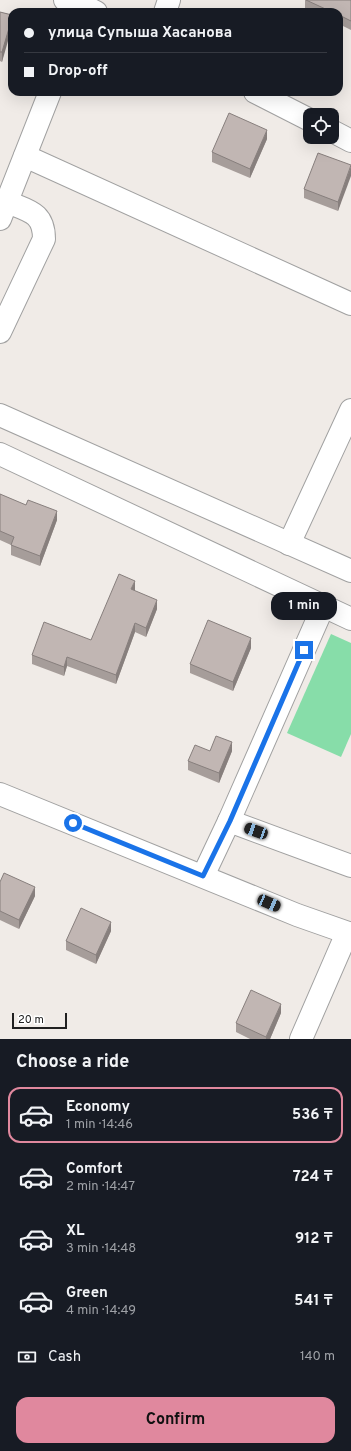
<!DOCTYPE html>
<html lang="en">
<head>
<meta charset="utf-8">
<style>
	:root { --surface:#171b24; --page:#20242c; --text:#f1f3f6; --muted:#9ea1a6; --line:#363941; --accent:#e0889e }
	body { margin:0; font-family:Overpass,sans-serif; background:var(--page); color:var(--text); height:100vh; display:flex; flex-direction:column; font-size:15px; white-space:nowrap }
	* { box-sizing:border-box; margin:0 }
	p { font-size:13px; color:var(--muted) }
	.icon { flex:none; width:22px; height:22px; fill:none; stroke:currentColor; stroke-width:2; stroke-linecap:round; stroke-linejoin:round }
	.map { position:relative; height:1039px; overflow:hidden }
	.sheet { display:flex; flex-direction:column; background:var(--surface); flex:1 }
	.sheet>* { flex:none }
	.guide { position:absolute; left:8px; top:8px; width:335px; height:88px; border-radius:12px; box-shadow:0 4px 16px #0002; display:grid; align-content:center; height:88px; padding:0 16px; background:var(--surface) }
	.tools { position:absolute; left:303px; top:108px; display:grid; gap:8px }
	.tools a { display:grid; place-items:center; width:36px; height:36px; border-radius:8px; background:var(--surface); box-shadow:0 4px 16px #0002; font-size:20px }
	.scale { position:absolute; left:12px; bottom:10px; width:55px; box-sizing:border-box; padding-left:4px; border:2px solid #202020; border-top:0; font-size:11px; line-height:14px; white-space:nowrap; color:#202020; -webkit-text-stroke:3px #fff; paint-order:stroke }
	.end { position:absolute; width:18px; height:18px; margin:-9px; border:5px solid #1a73e8; background:#fff; box-shadow:0 0 0 2px #fff }
	.from { border-radius:50% }
	.bubble { position:absolute; height:28px; border-radius:12px; background:var(--surface); box-shadow:0 4px 16px #0002; font-size:13px; font-weight:700; line-height:28px; text-align:center }
	.car { position:absolute; width:12px; height:24px; margin:-12px -6px; border-radius:5px; box-shadow:0 0 3px 1px #0007; background:linear-gradient(#222 24%,#8ab4d8 0 40%,#222 0 76%,#8ab4d8 0 86%,#222 0) }
	.guide b { display:flex; align-items:center; gap:14px; height:38px; font-size:15px }
	.guide b+b { border-top:1px solid var(--line) }
	.guide i { width:10px; height:10px; background:var(--text) }
	ul { padding:0; list-style:none }
	li { display:flex; align-items:center; gap:12px; height:56px; margin:0 8px 6px; padding:0 8px; border:2px solid transparent; border-radius:12px }
	li div { flex:1 }
	li b { display:block; font-size:15px }
	li em { font-style:normal; font-weight:700 }
	li.current { border-color:var(--accent) }
	li>.icon { width:36px; height:36px; stroke-width:1.5 }
	h2 { padding:0 16px; font-size:18px; line-height:48px }
	.pay { display:flex; align-items:center; gap:10px; height:44px; padding:0 16px; font-size:15px }
	.pay p { margin-inline-start:auto }
	.action { display:flex; gap:8px; margin-top:auto; padding:8px 16px }
	.action a { flex:1; height:46px; border-radius:12px; background:var(--accent); color:#111; font-size:16px; font-weight:700; line-height:46px; text-align:center }
	.map>svg:first-child { display:block }
	.pitch { fill:#87dda9 }
	.lines { fill:none; stroke-linecap:round; stroke-linejoin:round }
	.minor-casing { stroke:#a1a1a1; stroke-width:24 }
	.minor { stroke:#fff; stroke-width:22 }
	.wall { fill:#a69d9a }
	.shaded-wall { fill:#877f7d }
	.building { fill:#c1b6b3; stroke:#877f7d }
	.route { stroke:#1a73e8; stroke-width:5 }
</style>
</head>
<body>
<div class="map">
<svg width="351" height="1039" viewBox="0 0 351 1039">
	<rect width="100%" height="100%" fill="#f0ebe7"/>
	<!-- pitch -->
	<path class="pitch" d="M331,634l20,9v91l-10,23 -54,-24z"/>
	<g class="lines">
		<!-- minor casing -->
		<g class="minor-casing">
			<g id="minor">
				<path d="M65,0l19,6 12,6"/>
				<path d="M165,12l4,-12"/>
				<path d="M255,92l55,28"/>
				<path d="M332,131l19,10"/>
				<path d="M25,156l326,148"/>
				<path d="M0,219l50,-127"/>
				<path d="M0,332l44,-93c0,-27 -16,-28 -37,-37"/>
				<path d="M0,415l351,156"/>
				<path d="M0,454l351,165"/>
				<path d="M289,544l62,-134"/>
				<path d="M0,794l297,121 54,19"/>
				<path d="M229,821l122,45"/>
				<path d="M203,876l26,-55 94,-214"/>
				<path d="M301,1039l46,-106"/>
			</g>
		</g>
		<!-- minor -->
		<use href="#minor" class="minor"/>
	</g>
	<!-- wall -->
	<g class="wall">
		<path d="M305,0h46v30l-12,-6v-12h-27l-7,-3z"/>
		<path d="M0,12l12,3 -10,47 -2,-1z"/>
		<path d="M267,139l-17,39 -38,-16v-10z"/>
		<path d="M351,165l-13,46 -34,-13v-9z"/>
		<path d="M0,494l57,26 -17,46 -29,-11v-10l-11,-5z"/>
		<path d="M135,590l-1,1 23,18 -11,28 -11,-5 -19,52 -49,-18 -3,10 -32,-12v-9l59,-15z"/>
		<path d="M251,648l-18,43 -43,-18v-9z"/>
		<path d="M210,751h22l-13,32 -31,-13v-9z"/>
		<path d="M0,882l35,14 -16,33 -19,-9z"/>
		<path d="M111,931l-15,33 -30,-14v-9z"/>
		<path d="M281,1013l-11,26h-20l-14,-7v-9z"/>
	</g>
	<!-- shaded-wall -->
	<g class="shaded-wall">
		<path d="M12,18v9l-10,35v-10z"/>
		<path d="M267,130v9l-17,39v-9z"/>
		<path d="M351,166v10l-13,35v-9z"/>
		<path d="M57,511v9l-17,46v-10z"/>
		<path d="M135,581v9l-4,9v-10z"/>
		<path d="M157,600v9l-11,28v-9z"/>
		<path d="M135,623v9l-19,52v-9z"/>
		<path d="M251,638v10l-18,43v-9z"/>
		<path d="M67,657v9l-3,10v-9z"/>
		<path d="M232,742v9l-13,32v-10z"/>
		<path d="M35,887v9l-16,33v-9z"/>
		<path d="M111,922v9l-15,33v-9z"/>
		<path d="M281,1004v9l-11,26h-4v-2z"/>
	</g>
	<!-- building -->
	<g class="building">
		<path d="M306,0h45v21l-12,-6v-3h-7z"/>
		<path d="M0,12l12,3v3l-10,34h-2z"/>
		<path d="M229,113l38,17 -17,39 -38,-17z"/>
		<path d="M318,153l33,12 -13,37 -34,-13z"/>
		<path d="M0,494l26,11 2,-5 29,11 -17,45 -29,-11 3,-8 -14,-6z"/>
		<path d="M119,574l16,7 -4,8 26,11 -11,28 -11,-5 -19,52 -49,-18 -3,10 -32,-12 12,-33 47,18z"/>
		<path d="M208,620l43,18 -18,44 -43,-18z"/>
		<path d="M216,736l16,6 -13,31 -31,-12 7,-16 15,6z"/>
		<path d="M4,873l31,14 -16,33 -19,-9v-29z"/>
		<path d="M81,908l30,14 -15,33 -30,-14z"/>
		<path d="M251,990l30,14 -15,33 -30,-14z"/>
	</g>
	<g class="lines">
		<!-- route -->
		<path class="route" d="M73,823l130,53 27,-55 74,-171"/>
	</g>
</svg>
<div class="tools">
<a><svg class="icon" aria-label="locate" viewBox="0 0 24 24"><circle cx="12" cy="12" r="6"/><path d="M12 2v4M12 18v4M2 12h4M18 12h4"/></svg></a>
</div>
<div class="scale">20 m</div>
<i class="end from" style="left:73px;top:823px"></i>
<i class="end" style="left:304px;top:650px"></i>
<div class="bubble" style="left:271px;top:592px;width:66px">1 min</div>
<i class="car" style="left:256px;top:831px;rotate:290deg"></i>
<i class="car" style="left:269px;top:903px;rotate:113deg"></i>
<div class="guide">
<b><i class="from"></i>улица Супыша Хасанова</b>
<b><i></i>Drop-off</b>
</div>
</div>
<section class="sheet">
<h2>Choose a ride</h2>
<ul>
<li class="current"><svg class="icon" aria-label="car" viewBox="0 0 24 24"><path d="M5 17H2v-5l4-1 3-4h7l3 4 3 1v5h-3M9 17h6M6 11h13"/><circle cx="7" cy="17" r="2"/><circle cx="17" cy="17" r="2"/></svg><div><b>Economy</b><p>1 min · 14:46</p></div><em>536 ₸</em></li>
<li><svg class="icon" aria-label="car" viewBox="0 0 24 24"><path d="M5 17H2v-5l4-1 3-4h7l3 4 3 1v5h-3M9 17h6M6 11h13"/><circle cx="7" cy="17" r="2"/><circle cx="17" cy="17" r="2"/></svg><div><b>Comfort</b><p>2 min · 14:47</p></div><em>724 ₸</em></li>
<li><svg class="icon" aria-label="car" viewBox="0 0 24 24"><path d="M5 17H2v-5l4-1 3-4h7l3 4 3 1v5h-3M9 17h6M6 11h13"/><circle cx="7" cy="17" r="2"/><circle cx="17" cy="17" r="2"/></svg><div><b>XL</b><p>3 min · 14:48</p></div><em>912 ₸</em></li>
<li><svg class="icon" aria-label="car" viewBox="0 0 24 24"><path d="M5 17H2v-5l4-1 3-4h7l3 4 3 1v5h-3M9 17h6M6 11h13"/><circle cx="7" cy="17" r="2"/><circle cx="17" cy="17" r="2"/></svg><div><b>Green</b><p>4 min · 14:49</p></div><em>541 ₸</em></li>
</ul>
<div class="pay"><svg class="icon" aria-label="cash" viewBox="0 0 24 24"><path d="M3 7h18v10H3z"/><circle cx="12" cy="12" r="2"/></svg>Cash<p>140 m</p></div>
<div class="action"><a>Confirm</a></div>
</section>
</body>
</html>
